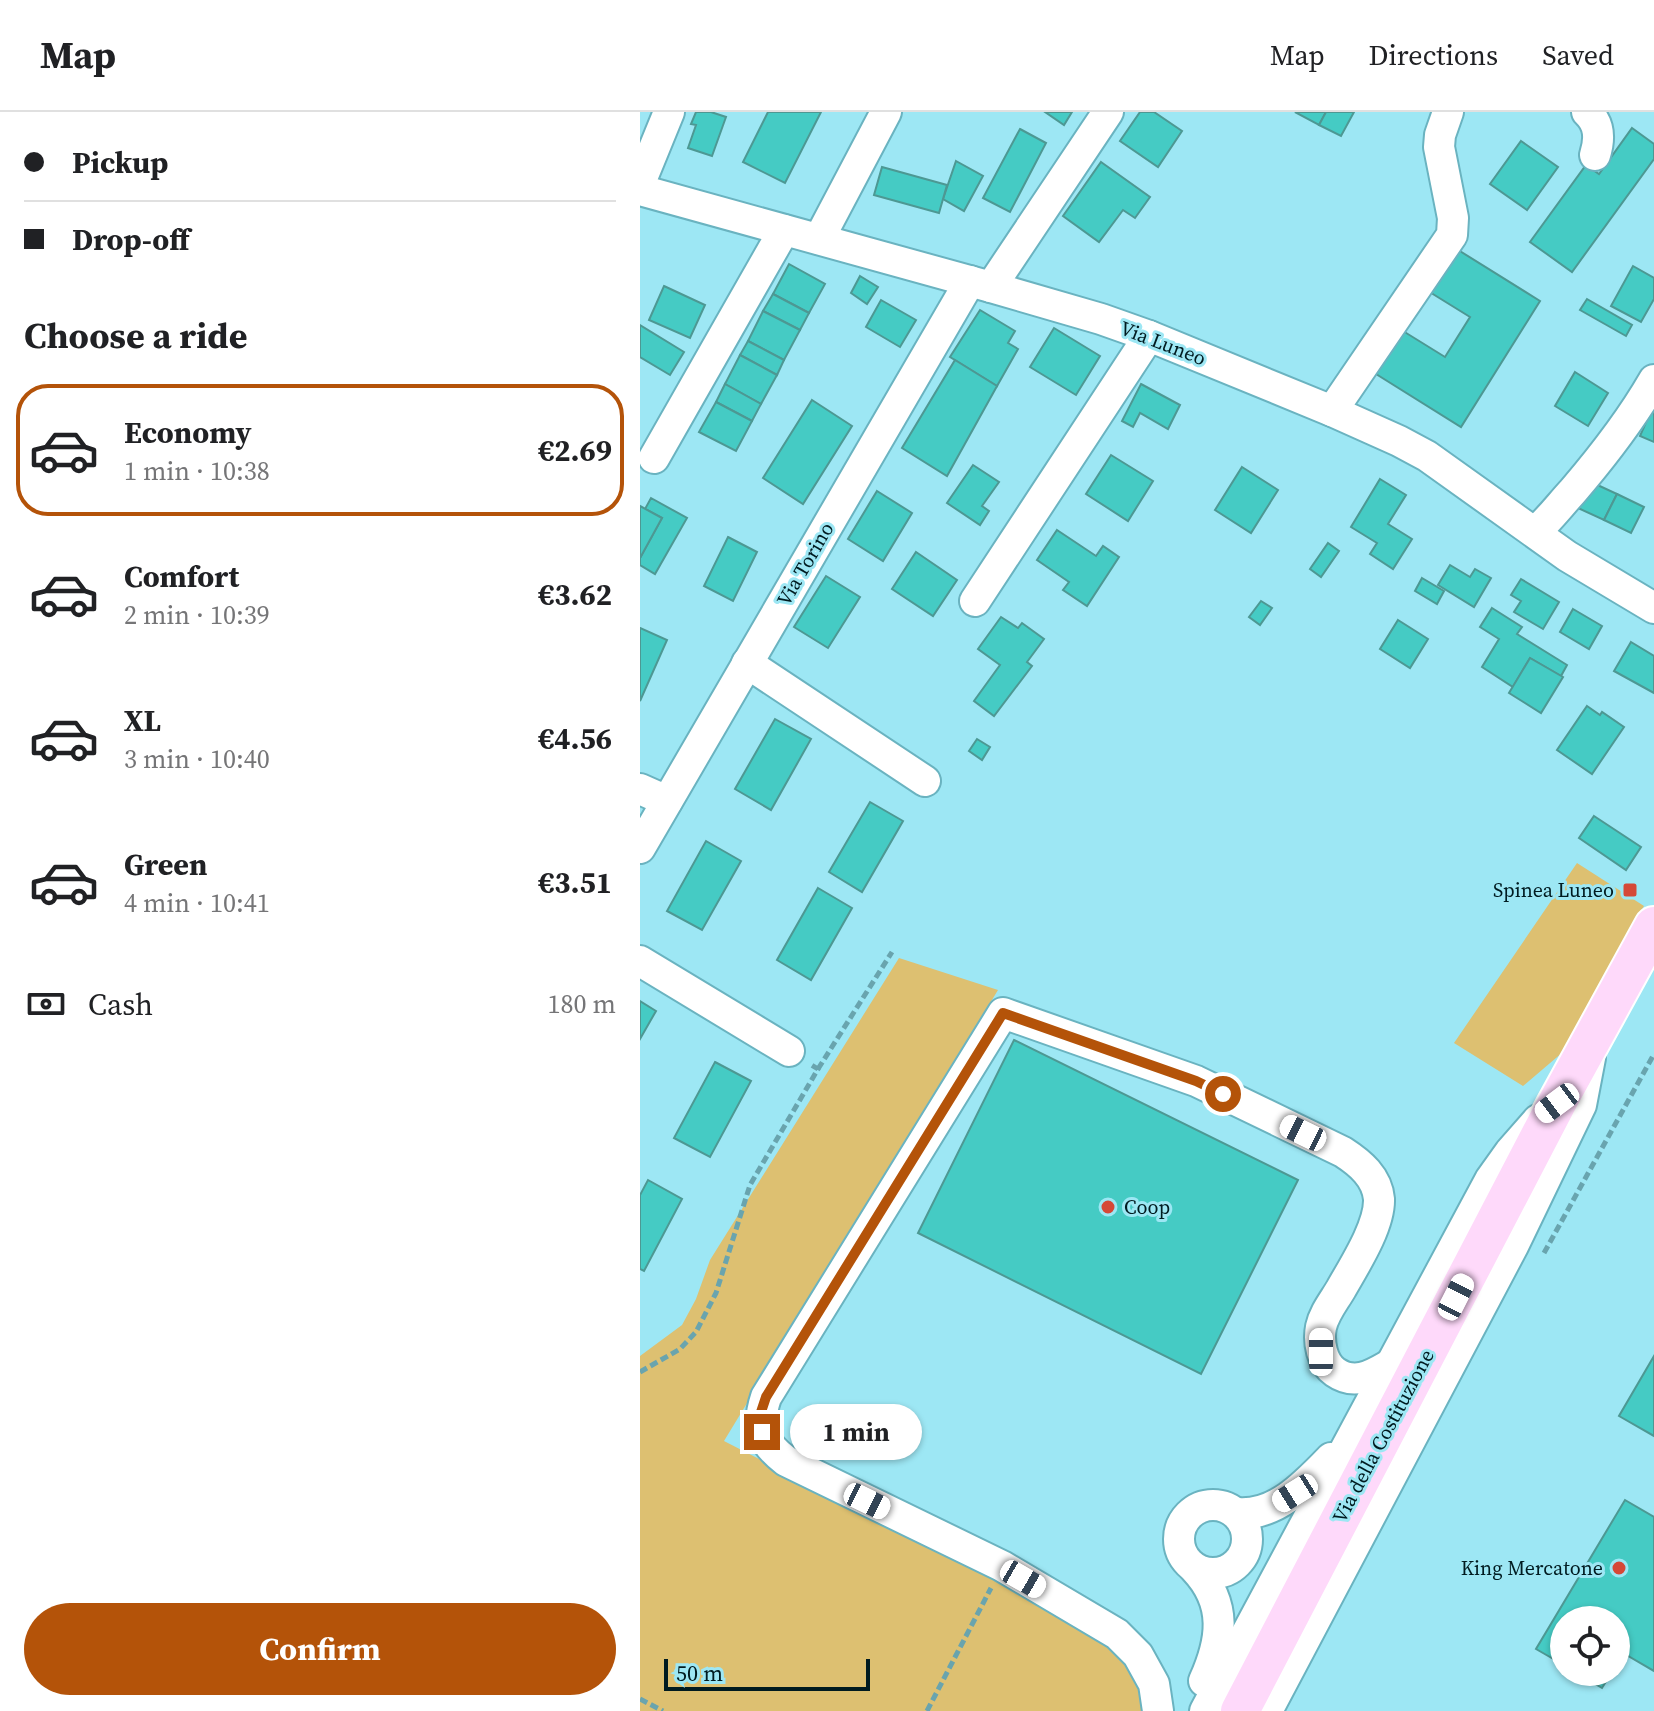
<!DOCTYPE html>
<html lang="en">
<head>
<meta charset="utf-8">
<style>
	:root { --surface:#fff; --page:#f6f6f6; --text:#202124; --muted:#757577; --line:#e0e0e0; --accent:#b45309 }
	body { margin:0; font-family:"Source Serif 4",serif; background:var(--page); color:var(--text); height:100vh; display:flex; flex-direction:column; font-size:30px; white-space:nowrap }
	* { box-sizing:border-box; margin:0 }
	p { font-size:26px; color:var(--muted) }
	.icon { flex:none; width:44px; height:44px; fill:none; stroke:currentColor; stroke-width:2; stroke-linecap:round; stroke-linejoin:round }
	.map { position:relative; flex:1; overflow:hidden }
	.details { display:flex; flex-direction:column; background:var(--surface); width:640px }
	.details>* { flex:none }
	.guide { display:grid; align-content:center; height:176px; padding:0 24px; background:var(--surface) }
	.controls { position:absolute; left:910px; top:1494px; display:grid; gap:16px }
	.controls a { display:grid; place-items:center; width:80px; height:80px; border-radius:50%; background:var(--surface); box-shadow:0 2px 6px #0004; font-size:40px }
	.scale { position:absolute; left:24px; bottom:20px; width:206px; box-sizing:border-box; padding-left:8px; border:4px solid #001b20; border-top:0; font-size:22px; line-height:28px; white-space:nowrap; color:#001b20; -webkit-text-stroke:6px #9de7f4; paint-order:stroke }
	.end { position:absolute; width:36px; height:36px; margin:-18px; border:10px solid #b45309; background:#fff; box-shadow:0 0 0 4px #fff }
	.from { border-radius:50% }
	.bubble { position:absolute; height:56px; border-radius:28px; background:var(--surface); box-shadow:0 2px 6px #0004; font-size:26px; font-weight:700; line-height:56px; text-align:center }
	.car { position:absolute; width:24px; height:48px; margin:-24px -12px; border-radius:10px; box-shadow:0 0 6px 2px #0007; background:linear-gradient(#fff 24%,#345 0 40%,#fff 0 76%,#345 0 86%,#fff 0) }
	.guide b { display:flex; align-items:center; gap:28px; height:76px; font-size:30px }
	.guide b+b { border-top:2px solid var(--line) }
	.guide i { width:20px; height:20px; background:var(--text) }
	ul { padding:0; list-style:none }
	li { display:flex; align-items:center; gap:24px; height:132px; margin:0 16px 12px; padding:0 8px; border:4px solid transparent; border-radius:32px }
	li div { flex:1 }
	li b { display:block; font-size:30px }
	li em { font-style:normal; font-weight:700 }
	li.selected { border-color:var(--accent) }
	li>.icon { width:72px; height:72px; stroke-width:1.5 }
	h2 { padding:0 24px; font-size:36px; line-height:96px }
	.pay { display:flex; align-items:center; gap:20px; height:88px; padding:0 24px; font-size:30px }
	.pay p { margin-inline-start:auto }
	.button { display:flex; gap:16px; margin-top:auto; padding:16px 24px }
	.button a { flex:1; height:92px; border-radius:48px; background:var(--accent); color:#fff; font-size:32px; font-weight:700; line-height:92px; text-align:center }
	header { display:flex; align-items:center; gap:48px; box-sizing:border-box; height:112px; padding:0 40px; background:var(--surface); border-bottom:2px solid var(--line) }
	header strong { font-size:38px }
	nav { display:flex; gap:44px; margin-inline-start:auto; font-size:28px }
	main { display:flex; flex:1; min-height:0 }
	.map>svg:first-child { display:block }
	.green { fill:#ddc071 }
	.building { fill:#45cbc4; stroke:#4d9893; stroke-width:2 }
	.lines { fill:none; stroke-linecap:round; stroke-linejoin:round }
	.minor-casing { stroke:#6ab3c0; stroke-width:34 }
	.major-casing { stroke:#fff; stroke-width:42 }
	.path { stroke:#69a4ae; stroke-width:5; stroke-dasharray:8 4; stroke-linecap:butt }
	.minor { stroke:#fff; stroke-width:30 }
	.major { stroke:#fed9fa; stroke-width:38 }
	.route { stroke:#b45309; stroke-width:10 }
	.poi-dot { fill:#d54837; stroke:#9de7f4; stroke-width:3 }
	.labels { text-anchor:middle; stroke-width:6; stroke-linejoin:round; paint-order:stroke }
	.street-label { font-size:20px; fill:#001b20; stroke:#9de7f4 }
	.poi-label { font-size:20px; fill:#001b20; stroke:#9de7f4; text-anchor:end }
</style>
</head>
<body>
<header>
<strong>Map</strong>
<nav><a>Map</a><a>Directions</a><a>Saved</a></nav>
</header>
<main>
<section class="details">
<div class="guide">
<b><i class="from"></i>Pickup</b>
<b><i></i>Drop-off</b>
</div>
<h2>Choose a ride</h2>
<ul>
<li class="selected"><svg class="icon" aria-label="car" viewBox="0 0 24 24"><path d="M5 17H2v-5l4-1 3-4h7l3 4 3 1v5h-3M9 17h6M6 11h13"/><circle cx="7" cy="17" r="2"/><circle cx="17" cy="17" r="2"/></svg><div><b>Economy</b><p>1 min · 10:38</p></div><em>€2.69</em></li>
<li><svg class="icon" aria-label="car" viewBox="0 0 24 24"><path d="M5 17H2v-5l4-1 3-4h7l3 4 3 1v5h-3M9 17h6M6 11h13"/><circle cx="7" cy="17" r="2"/><circle cx="17" cy="17" r="2"/></svg><div><b>Comfort</b><p>2 min · 10:39</p></div><em>€3.62</em></li>
<li><svg class="icon" aria-label="car" viewBox="0 0 24 24"><path d="M5 17H2v-5l4-1 3-4h7l3 4 3 1v5h-3M9 17h6M6 11h13"/><circle cx="7" cy="17" r="2"/><circle cx="17" cy="17" r="2"/></svg><div><b>XL</b><p>3 min · 10:40</p></div><em>€4.56</em></li>
<li><svg class="icon" aria-label="car" viewBox="0 0 24 24"><path d="M5 17H2v-5l4-1 3-4h7l3 4 3 1v5h-3M9 17h6M6 11h13"/><circle cx="7" cy="17" r="2"/><circle cx="17" cy="17" r="2"/></svg><div><b>Green</b><p>4 min · 10:41</p></div><em>€3.51</em></li>
</ul>
<div class="pay"><svg class="icon" aria-label="cash" viewBox="0 0 24 24"><path d="M3 7h18v10H3z"/><circle cx="12" cy="12" r="2"/></svg>Cash<p>180 m</p></div>
<div class="button"><a>Confirm</a></div>
</section>
<div class="map">
<svg width="1014" height="1599" viewBox="0 0 1014 1599">
	<rect width="100%" height="100%" fill="#9de7f4"/>
	<!-- green -->
	<g class="green">
		<path d="M937,751l67,43 -14,22 -21,54 -46,70 -40,34 -69,-43z"/>
		<path d="M259,846l99,32 -274,451 379,195 27,21 17,54h-507v-355l42,-31 14,-26 14,-39z"/>
	</g>
	<!-- building -->
	<g class="building">
		<path d="M56,0h15l15,5 -14,39 -24,-8 8,-23 -5,-1z"/>
		<path d="M128,0h53l-36,71 -42,-21z"/>
		<path d="M405,0h27l-8,13z"/>
		<path d="M500,0h14l28,19 -24,36 -38,-26z"/>
		<path d="M655,0h31l-7,13z"/>
		<path d="M686,0h28l-13,24 -22,-11z"/>
		<path d="M992,16l22,16v15l-82,113 -42,-30 56,-77 13,9z"/>
		<path d="M380,17l26,14 -36,69 -27,-14z"/>
		<path d="M881,29l37,26 -31,43 -37,-26z"/>
		<path d="M316,49l27,15 -19,35 -21,-12z"/>
		<path d="M461,50l49,35 -15,21 -12,-8 -24,32 -36,-26z"/>
		<path d="M242,55l65,18 -8,28 -65,-18z"/>
		<path d="M815,136l85,53 -79,126 -85,-53 27,-43 42,26 25,-40 -42,-26z"/>
		<path d="M149,152l36,20 -16,29 -36,-19z"/>
		<path d="M993,154l21,12v21l-13,23 -30,-16z"/>
		<path d="M220,164l18,11 -11,17 -16,-11z"/>
		<path d="M24,174l41,19 -15,33 -41,-18z"/>
		<path d="M133,182l36,19 -9,17 -37,-19z"/>
		<path d="M947,187l45,26 -6,11 -46,-26z"/>
		<path d="M241,188l35,20 -16,27 -34,-20z"/>
		<path d="M340,198l35,21 -7,12 10,6 -21,37 -47,-29z"/>
		<path d="M123,199l37,19 -16,30 -36,-19z"/>
		<path d="M0,213l44,27 -14,23 -30,-18z"/>
		<path d="M414,216l46,28 -24,39 -46,-28z"/>
		<path d="M108,229l36,19 -7,15 -37,-20z"/>
		<path d="M100,243l37,20 -16,29 -36,-20z"/>
		<path d="M315,248l42,26 -50,90 -45,-28z"/>
		<path d="M935,260l33,21 -20,33 -33,-20z"/>
		<path d="M85,272l36,20 -9,17 -36,-19z"/>
		<path d="M501,272l39,21 -12,24 -28,-16 -7,14 -11,-6z"/>
		<path d="M172,288l40,26 -49,78 -40,-26z"/>
		<path d="M76,290l36,19 -16,30 -37,-19z"/>
		<path d="M1014,292v38l-14,-6z"/>
		<path d="M471,343l42,26 -25,40 -42,-27z"/>
		<path d="M333,353l26,17 -17,24 7,5 -9,14 -33,-22z"/>
		<path d="M602,355l36,23 -27,43 -36,-23z"/>
		<path d="M740,367l26,16 -18,29 24,15 -19,30 -23,-15 7,-11 -26,-16z"/>
		<path d="M951,370l26,12 -13,26 -26,-12z"/>
		<path d="M237,379l35,22 -29,48 -35,-22z"/>
		<path d="M977,382l27,13 -13,26 -27,-13z"/>
		<path d="M11,386l36,20 -32,56 -15,-9v-7l22,-40 -17,-9z"/>
		<path d="M0,394l22,12 -22,40z"/>
		<path d="M417,418l39,26 7,-10 16,11 -32,49 -24,-16 6,-8 -32,-22z"/>
		<path d="M88,425l29,15 -24,49 -29,-15z"/>
		<path d="M688,431l11,8 -18,26 -11,-8z"/>
		<path d="M276,440l41,28 -24,36 -41,-27z"/>
		<path d="M810,453l20,12 5,-8 16,9 -17,29 -36,-22z"/>
		<path d="M186,464l34,21 -32,51 -34,-21z"/>
		<path d="M782,466l22,13 -7,13 -22,-13z"/>
		<path d="M881,467l38,23 -16,27 -29,-17 7,-11 -10,-6z"/>
		<path d="M621,489l11,7 -12,17 -11,-8z"/>
		<path d="M852,496l30,19 -5,7 50,31 -6,11 -31,-18 -17,29 -31,-20 17,-28 -19,-12z"/>
		<path d="M933,497l29,17 -13,23 -29,-17z"/>
		<path d="M361,505l17,11 4,-5 22,16 -17,23 5,4 -38,50 -20,-15 26,-36 -22,-16z"/>
		<path d="M758,508l30,19 -18,29 -30,-19z"/>
		<path d="M0,516l27,12 -27,61z"/>
		<path d="M991,530l23,14v37l-40,-22z"/>
		<path d="M890,546l33,19 -22,36 -32,-20z"/>
		<path d="M947,594l13,9 2,-3 22,15 -32,47 -35,-24z"/>
		<path d="M135,607l36,20 -40,71 -36,-21z"/>
		<path d="M337,627l13,8 -8,13 -13,-9z"/>
		<path d="M230,690l33,19 -41,71 -33,-20z"/>
		<path d="M954,704l47,31 -15,23 -47,-32z"/>
		<path d="M66,729l35,20 -39,69 -35,-19z"/>
		<path d="M178,776l34,20 -41,72 -34,-20z"/>
		<path d="M0,889l16,10 -16,28z"/>
		<path d="M374,928l284,140 -97,194 -283,-141z"/>
		<path d="M75,950l36,19 -41,76 -36,-19z"/>
		<path d="M8,1068l34,19 -38,72 -4,-2v-74z"/>
		<path d="M1014,1244v80l-35,-20z"/>
		<path d="M985,1388l29,17v154l-31,-18 -7,12v-45h-52v45l-28,-16z"/>
		<path d="M935,1560h37l-10,16z"/>
	</g>
	<g class="lines">
		<!-- minor casing -->
		<g class="minor-casing">
			<g id="minor">
				<path d="M947,0c13,12 13,27 8,43"/>
				<path d="M0,71l29,-71"/>
				<path d="M0,78l351,97 110,32 48,17 183,75 67,30 28,15 140,100 87,52"/>
				<path d="M179,127l67,-127"/>
				<path d="M351,175l117,-175"/>
				<path d="M692,299l120,-176 1,-17 -14,-71 1,-12 8,-23"/>
				<path d="M14,346l130,-228"/>
				<path d="M895,420c14,-12 25,-27 38,-41 30,-35 58,-71 81,-111"/>
				<path d="M335,489l174,-265"/>
				<path d="M107,551l178,118"/>
				<path d="M0,677l27,12"/>
				<path d="M0,736l330,-567"/>
				<path d="M0,849l149,90"/>
				<circle cx="573" cy="1427" r="34"/>
				<path d="M596,1401c39,4 69,-28 95,-55"/>
				<path d="M555,1457c33,35 27,72 9,112"/>
				<path d="M518,1599l-4,-27 -16,-29 -21,-21 -115,-68 -216,-105c-25,-19 -30,-34 -20,-64l237,-384 193,68 147,71c17,11 34,25 36,47 1,27 -25,67 -38,90 -7,12 -17,24 -20,38 -3,15 1,36 14,45 20,14 37,3 56,-8"/>
				<path d="M565,1599l285,-531 20,-28 28,-32"/>
				<path d="M627,1599l246,-465 68,-141 9,-47"/>
			</g>
		</g>
		<!-- major casing -->
		<g class="major-casing">
			<path id="major" d="M600,1599l317,-608 97,-177"/>
		</g>
		<!-- path -->
		<g class="path">
			<path d="M178,957l74,-117"/>
			<path d="M904,1141l110,-199"/>
			<path d="M0,1260l40,-23 16,-17 20,-39 34,-108 68,-116 -8,-5"/>
			<path d="M0,1587l23,12"/>
			<path d="M287,1599l64,-123"/>
		</g>
		<!-- minor -->
		<use href="#minor" class="minor"/>
		<!-- major -->
		<use href="#major" class="major"/>
	</g>
	<g class="lines">
		<!-- route -->
		<path class="route" d="M122,1320l-2,-17 6,-18 237,-384 193,68 27,13"/>
	</g>
	<!-- markers -->
	<g class="poi-dot">
		<rect x="982" y="770" width="16" height="16" rx="4"/>
		<circle cx="468" cy="1095" r="8"/>
		<circle cx="979" cy="1456" r="8"/>
	</g>
	<g class="labels">
		<!-- street labels -->
		<g class="street-label">
			<text transform="translate(523 231) rotate(21)" y="7">Via Luneo</text>
			<text transform="translate(165 452) rotate(-60)" y="7">Via Torino</text>
			<text transform="translate(743 1324) rotate(-62)" y="7">Via della Costituzione</text>
		</g>
		<!-- poi labels -->
		<g class="poi-label">
			<text x="974" y="785">Spinea Luneo</text>
			<text x="484" y="1102" text-anchor="start">Coop</text>
			<text x="963" y="1463">King Mercatone</text>
		</g>
	</g>
</svg>
<div class="controls">
<a><svg class="icon" aria-label="locate" viewBox="0 0 24 24"><circle cx="12" cy="12" r="6"/><path d="M12 2v4M12 18v4M2 12h4M18 12h4"/></svg></a>
</div>
<div class="scale">50 m</div>
<i class="end from" style="left:583px;top:982px"></i>
<i class="end" style="left:122px;top:1320px"></i>
<div class="bubble" style="left:150px;top:1292px;width:132px">1 min</div>
<i class="car" style="left:917px;top:991px;rotate:233deg"></i>
<i class="car" style="left:663px;top:1021px;rotate:296deg"></i>
<i class="car" style="left:816px;top:1185px;rotate:27deg"></i>
<i class="car" style="left:681px;top:1240px;rotate:0deg"></i>
<i class="car" style="left:655px;top:1381px;rotate:238deg"></i>
<i class="car" style="left:227px;top:1389px;rotate:116deg"></i>
<i class="car" style="left:383px;top:1467px;rotate:120deg"></i>
</div>
</main>
</body>
</html>
